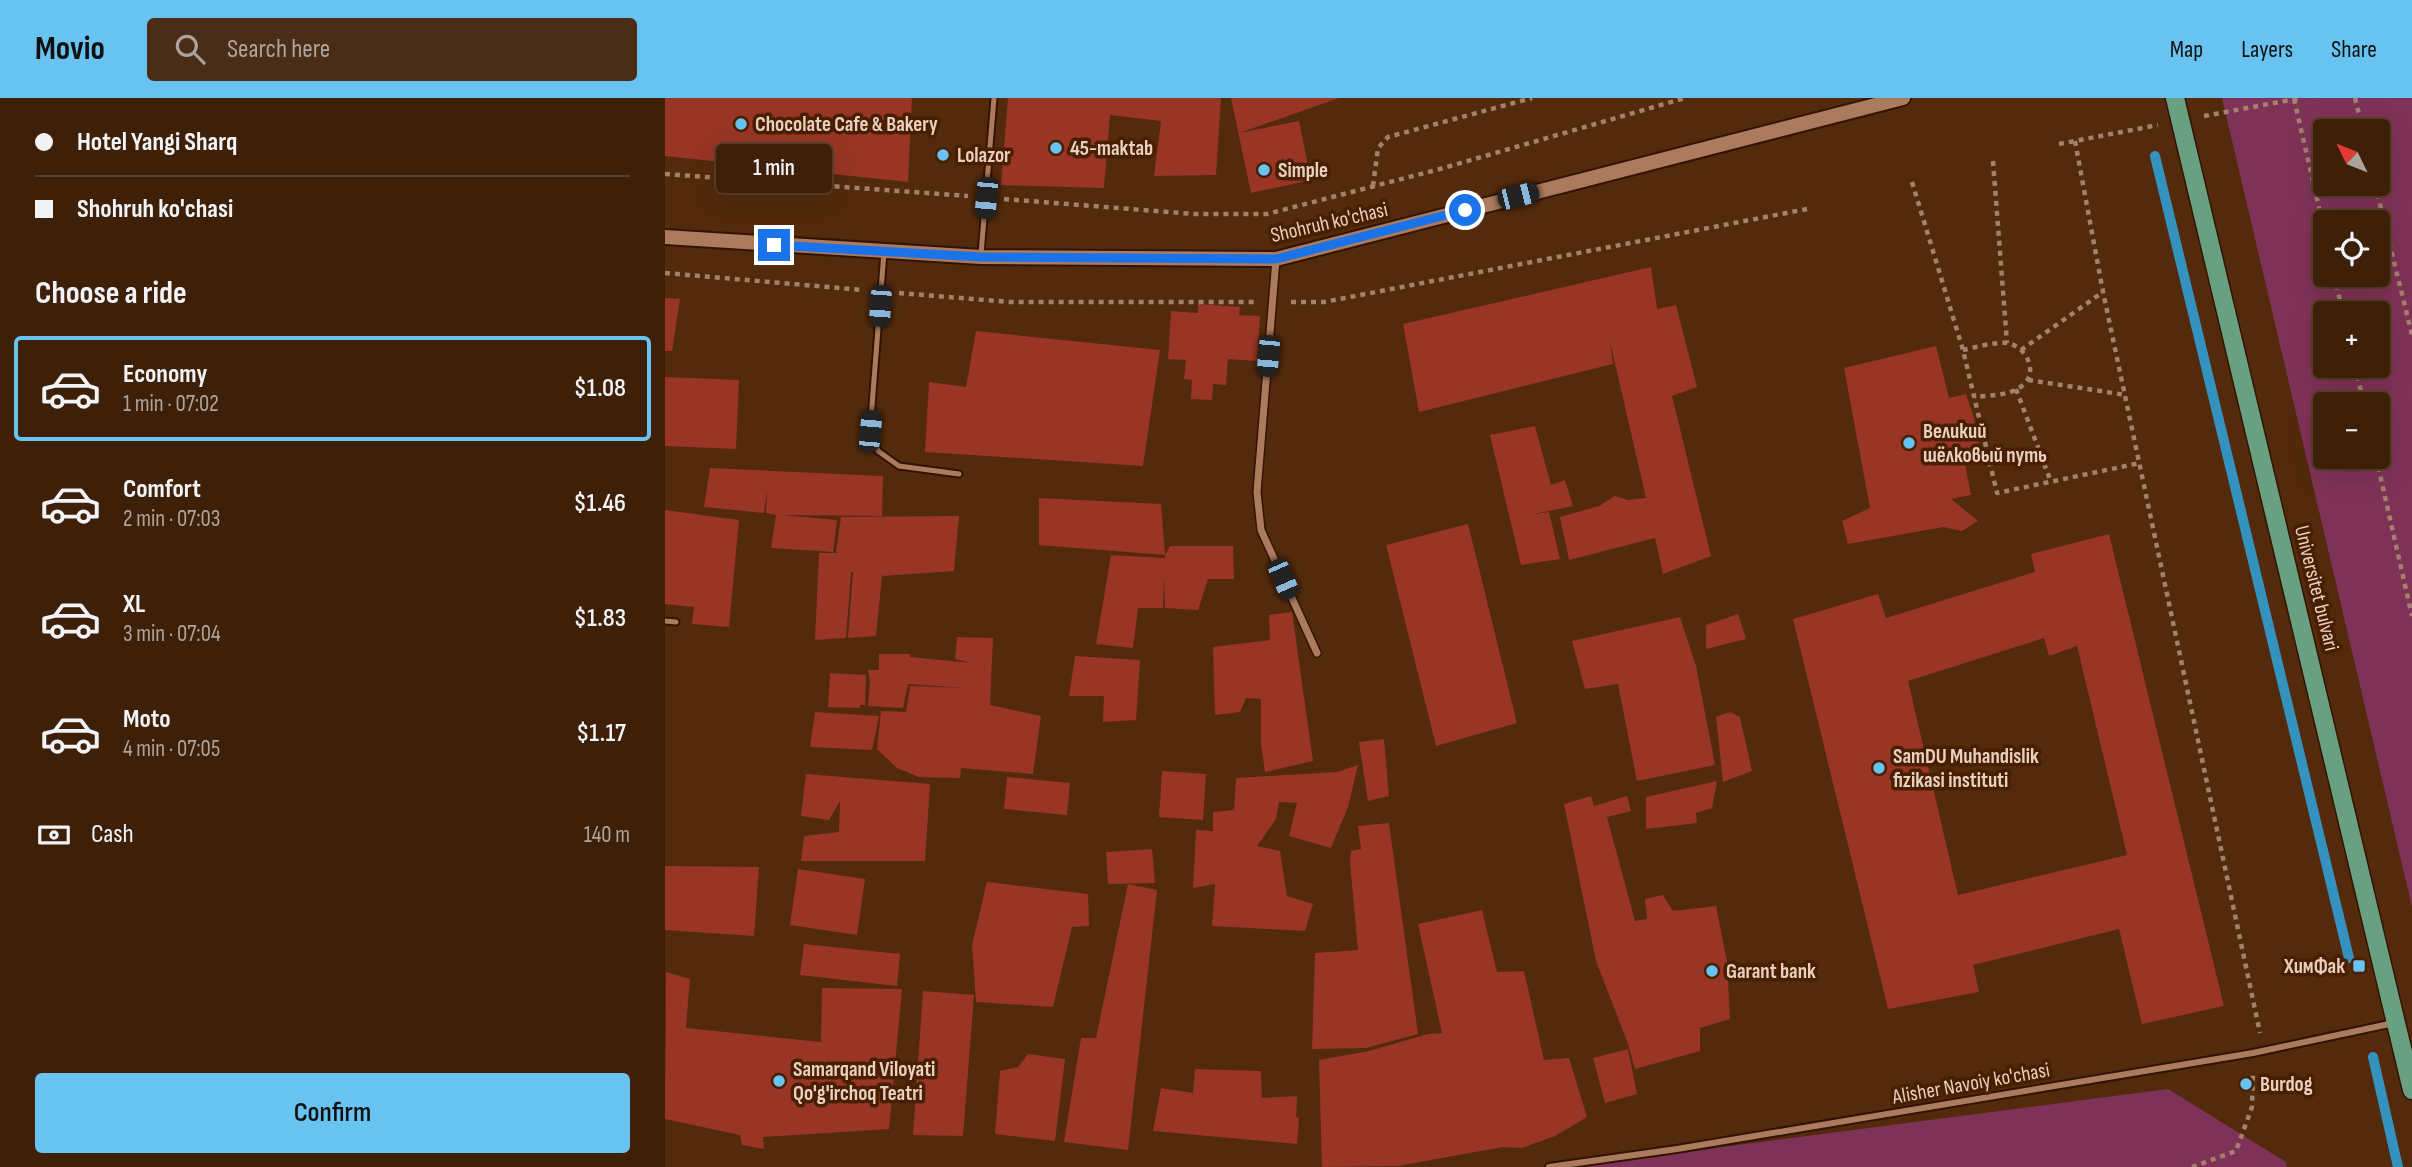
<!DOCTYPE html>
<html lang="en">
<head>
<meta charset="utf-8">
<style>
	:root { --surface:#3e2009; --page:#492d17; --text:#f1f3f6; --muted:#ada39c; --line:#573e2a; --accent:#69c3f1 }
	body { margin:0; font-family:"Sofia Sans Condensed",sans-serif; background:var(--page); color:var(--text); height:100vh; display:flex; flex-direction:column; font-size:26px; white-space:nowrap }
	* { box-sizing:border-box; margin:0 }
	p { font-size:23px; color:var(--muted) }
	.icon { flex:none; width:38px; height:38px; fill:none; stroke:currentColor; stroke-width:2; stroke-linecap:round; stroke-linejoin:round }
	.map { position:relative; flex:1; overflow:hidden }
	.panel { display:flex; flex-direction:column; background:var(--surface); width:665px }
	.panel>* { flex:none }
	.hud { display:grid; align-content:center; height:154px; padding:0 35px; background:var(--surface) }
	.needle { width:46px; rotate:313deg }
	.buttons { position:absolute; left:1648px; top:21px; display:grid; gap:14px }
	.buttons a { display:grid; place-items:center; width:77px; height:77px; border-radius:7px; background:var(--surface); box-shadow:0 7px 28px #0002,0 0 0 2px var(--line); font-size:35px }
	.end { position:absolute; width:32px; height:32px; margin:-16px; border:9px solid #1a73e8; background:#fff; box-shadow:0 0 0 4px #fff }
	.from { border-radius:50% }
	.bubble { position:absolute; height:49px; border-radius:7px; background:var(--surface); box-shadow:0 7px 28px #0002,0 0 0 2px var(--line); font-size:23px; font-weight:600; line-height:49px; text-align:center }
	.car { position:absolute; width:21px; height:42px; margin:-21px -10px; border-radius:9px; box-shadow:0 0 5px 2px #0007; background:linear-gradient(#222 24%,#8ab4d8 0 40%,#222 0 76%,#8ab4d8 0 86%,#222 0) }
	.hud b { display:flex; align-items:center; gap:24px; height:66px; font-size:26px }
	.hud b+b { border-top:2px solid var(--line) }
	.hud i { width:18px; height:18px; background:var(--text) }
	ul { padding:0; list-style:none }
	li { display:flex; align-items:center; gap:21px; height:105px; margin:0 14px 10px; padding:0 21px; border:4px solid transparent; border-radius:7px }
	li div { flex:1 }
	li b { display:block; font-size:26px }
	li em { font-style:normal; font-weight:600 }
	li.on { border-color:var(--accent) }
	li>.icon { width:63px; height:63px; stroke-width:1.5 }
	h2 { padding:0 35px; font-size:32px; line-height:84px }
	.pay { display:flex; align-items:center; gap:18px; height:77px; padding:0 35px; font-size:26px }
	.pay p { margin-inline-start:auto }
	.cta { display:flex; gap:14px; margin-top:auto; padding:14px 35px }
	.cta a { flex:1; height:80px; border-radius:7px; background:var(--accent); color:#111; font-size:28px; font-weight:600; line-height:80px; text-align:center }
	header { display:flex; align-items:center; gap:42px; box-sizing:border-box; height:98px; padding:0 35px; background:var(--accent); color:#111 }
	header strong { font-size:33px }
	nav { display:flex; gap:38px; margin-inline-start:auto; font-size:24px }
	.search { width:490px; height:63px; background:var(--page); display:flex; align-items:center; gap:18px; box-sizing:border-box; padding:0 24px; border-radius:7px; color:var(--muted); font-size:26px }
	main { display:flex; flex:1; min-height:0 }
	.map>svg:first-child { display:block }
	.green { fill:#7f3257; fill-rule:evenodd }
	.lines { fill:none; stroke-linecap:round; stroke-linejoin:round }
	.stream { stroke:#3493be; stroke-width:10 }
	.building { fill:#983524; fill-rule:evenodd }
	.service-casing { stroke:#331400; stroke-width:9 }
	.pedestrian-casing { stroke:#331400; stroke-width:10 }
	.minor-casing { stroke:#331400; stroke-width:10 }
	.secondary-casing { stroke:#331400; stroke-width:18 }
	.primary-casing { stroke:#331400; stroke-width:21 }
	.path { stroke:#a3816b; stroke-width:4.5; stroke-dasharray:5 5; stroke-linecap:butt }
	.service { stroke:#ac7b5e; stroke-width:5 }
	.pedestrian { stroke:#ac7b5e; stroke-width:6 }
	.minor { stroke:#ac7b5e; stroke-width:7 }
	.secondary { stroke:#ac7b5e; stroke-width:14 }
	.primary { stroke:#68a081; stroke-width:18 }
	.route { stroke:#1a73e8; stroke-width:9 }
	.poi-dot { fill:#69c3f1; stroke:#481f01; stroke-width:2.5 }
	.labels { text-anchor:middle; stroke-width:7; stroke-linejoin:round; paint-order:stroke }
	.poi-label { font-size:21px; font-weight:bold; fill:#e9cfbf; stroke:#481f01; text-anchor:start }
	.street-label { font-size:21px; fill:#e9cfbf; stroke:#481f01 }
</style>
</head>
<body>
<header>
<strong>Movio</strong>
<div class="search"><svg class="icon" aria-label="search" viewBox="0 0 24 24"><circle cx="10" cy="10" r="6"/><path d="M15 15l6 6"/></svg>Search here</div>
<nav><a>Map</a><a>Layers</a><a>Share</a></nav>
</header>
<main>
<section class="panel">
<div class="hud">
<b><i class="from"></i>Hotel Yangi Sharq</b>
<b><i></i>Shohruh ko'chasi</b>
</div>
<h2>Choose a ride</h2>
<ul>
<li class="on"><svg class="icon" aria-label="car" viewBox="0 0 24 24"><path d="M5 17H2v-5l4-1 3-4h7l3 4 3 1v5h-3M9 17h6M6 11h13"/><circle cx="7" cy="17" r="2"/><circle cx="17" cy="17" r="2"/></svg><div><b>Economy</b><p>1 min · 07:02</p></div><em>$1.08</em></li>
<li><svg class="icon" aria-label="car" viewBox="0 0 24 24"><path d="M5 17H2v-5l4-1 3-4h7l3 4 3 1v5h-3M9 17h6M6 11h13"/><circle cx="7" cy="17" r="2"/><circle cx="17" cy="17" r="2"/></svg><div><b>Comfort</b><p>2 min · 07:03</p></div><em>$1.46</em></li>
<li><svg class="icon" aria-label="car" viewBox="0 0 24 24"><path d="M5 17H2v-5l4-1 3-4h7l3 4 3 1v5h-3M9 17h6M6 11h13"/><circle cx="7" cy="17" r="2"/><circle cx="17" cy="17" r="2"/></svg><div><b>XL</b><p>3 min · 07:04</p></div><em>$1.83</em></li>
<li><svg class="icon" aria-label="car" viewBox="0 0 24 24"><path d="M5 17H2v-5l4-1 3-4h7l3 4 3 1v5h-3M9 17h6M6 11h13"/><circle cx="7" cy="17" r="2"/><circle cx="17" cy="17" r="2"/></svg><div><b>Moto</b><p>4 min · 07:05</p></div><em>$1.17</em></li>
</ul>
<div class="pay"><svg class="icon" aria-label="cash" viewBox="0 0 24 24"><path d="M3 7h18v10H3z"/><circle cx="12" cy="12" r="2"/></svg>Cash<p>140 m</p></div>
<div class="cta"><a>Confirm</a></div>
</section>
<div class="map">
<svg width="1747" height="1069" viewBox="0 0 1747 1069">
	<rect width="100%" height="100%" fill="#532a0c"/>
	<!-- green -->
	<g class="green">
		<path d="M1557,0h190v809zM1661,33h52v53h-52zM1661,124h52v53h-52zM1661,215h52v53h-52zM1661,306h52v53h-52z"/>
		<path d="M1503,991l118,73 1,5h-717z"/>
	</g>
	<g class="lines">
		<!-- stream -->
		<g class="stream">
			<path d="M1490,58l194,802"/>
			<path d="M1708,959l25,110"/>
		</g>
	</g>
	<!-- building -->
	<g class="building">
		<path d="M0,0h247l-4,84 -243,-26z"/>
		<path d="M343,0h213l-5,77 -62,1 7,-55 -51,-6 -6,73 -103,-3z"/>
		<path d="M566,0h108l-100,35 60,-12 12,59 -60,13z"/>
		<path d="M986,169l6,42 19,-4 21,82 -25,9 39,160 -48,18 -8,-36 -86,22 -9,-43 39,-11 16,-10 13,4 18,-2 -36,-156 3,22 -194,48 -16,-88z"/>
		<path d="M0,200l15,1 -8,52h-7z"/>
		<path d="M533,206l42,3 -1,8 21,1 -3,45 -29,-2 -2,26 -13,-1 -1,16 -21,-1 1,-19 -8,-1 2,-19 -18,-1 3,-48 27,2z"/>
		<path d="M311,233l184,19 -17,116 -218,-14 4,-70 37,5z"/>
		<path d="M1271,248l13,52 17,-4 8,24 8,43 -17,3 6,31 -20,4 27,22 -16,10 -19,-4 -95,17 -6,-23 28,-13 -26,-140z"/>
		<path d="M0,279l74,3 -3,69 -71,-3z"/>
		<path d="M870,328l16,59 14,-5 8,26 -44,9 20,-3 11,47 -39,6 -31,-130z"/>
		<path d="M45,370l173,8 -1,40 -101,-1 56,5 -4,32 -62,-4 5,-33 -10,-2 1,-23 -3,23 -60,-6z"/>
		<path d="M374,400l122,6 4,51 5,-9h63l1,33h-26l-10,31 -33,-2 -1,-31 -1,31h-25l-5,40 -37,-4 15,-89 54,3v-3l-126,-10z"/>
		<path d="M0,412l74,10 -10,107 -37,-3 2,-17 -29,-3z"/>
		<path d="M294,418l-5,55 -72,5 -6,60 -28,2 5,-66h-2l-5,66 -31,2 4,-87h20l-3,-1 5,-35z"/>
		<path d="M803,426l49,199 -81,23 -50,-201z"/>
		<path d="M1444,436l115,472 -82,18 -23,-95 -146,36 6,27 -91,17 -95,-390 85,-25 8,24 149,-46 -4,-18zM1379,540l5,18 28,-10 50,209 -169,40 -50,-214z"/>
		<path d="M627,514l21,149 -48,11 -4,-28v-45l-15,-1 -6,14 -25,3 -2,-68 57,-7 -1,-25z"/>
		<path d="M1073,516l8,25 -40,10v-24z"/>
		<path d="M1015,519l16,49 19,99 -78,16 -19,-97 -33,5 -13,-48z"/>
		<path d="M292,539l36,1 -3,67 51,11 -8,58 -72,-6 -1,10 -41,-1 -22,-9 -20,-19 4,-38 25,1 4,-26 57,2 -59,-4 -5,24 -35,-2 2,-25 -2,-11h11v-16h31v3l61,6 -16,-4z"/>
		<path d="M410,558l65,4 -4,60 -33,2 1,-26h-35z"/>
		<path d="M165,575l36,2 -1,30h-5v3l-32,-1z"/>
		<path d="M150,614l64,4 -7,34 -62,-3z"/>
		<path d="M1065,614l10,5 12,54 -29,11 -7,-65z"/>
		<path d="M719,641l5,57 -21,5 -9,-59z"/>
		<path d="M693,667l-10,42 -17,41 -42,-12 8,-33 -18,-1 -3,17 -19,27 23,5 7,45 26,8 -8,27 -93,-5 3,-42 -22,4 3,-58 17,1v-19l21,-2 2,-32 101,-6z"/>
		<path d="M497,673l44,3 -3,46 -44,-3z"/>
		<path d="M141,676l124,10 -5,77h-124l3,-25 35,-4 1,-31 -11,19 -28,-4z"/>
		<path d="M342,679l63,6 -3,32 -63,-6z"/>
		<path d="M1052,683l-5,27 -16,5 1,10 -51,6v-32z"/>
		<path d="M926,698l3,10 33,-10 4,15 -24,6 28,104 12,-2 -2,-20 18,-4 10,16 43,-5 11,55 3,58 -30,9v23l-65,18 -7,-25 -32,-83 -32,-157z"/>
		<path d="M724,725l29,211 -52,14 -54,1 3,-96 43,-3 -8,-87 1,-12 10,-2 -3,-23z"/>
		<path d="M487,751l3,34 -47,1 -2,-32z"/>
		<path d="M0,768l94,1 -5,69 -89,-6z"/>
		<path d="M133,771l67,10 -8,56 -67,-10z"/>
		<path d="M322,784l101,12 1,32 -17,1 -19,80 -77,-5 -4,-57z"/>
		<path d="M463,786l29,6 -29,260 -64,-8 17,-104h15z"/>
		<path d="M817,812l15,62 27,-1 20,89 25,-2 18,59 -32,19 -33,12 -19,-1 -105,19 -76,1 -3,-107 50,-9 59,-17 14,-1 -24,-109z"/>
		<path d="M139,846l96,10 -3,32 -97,-11z"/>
		<path d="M1,874l24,7 -4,49 135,14 1,-54 80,1 -13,140 -126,8 1,12 -22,-4 -2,-10 -75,-16z"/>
		<path d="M258,893l51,4 -11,141 -50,-1z"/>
		<path d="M963,951l9,45 -32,9 -12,-45z"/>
		<path d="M363,956l37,5 -10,82 -60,-7 5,-63 18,-4z"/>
		<path d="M530,971l66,2 1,27 35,-2 -1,21 3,1 -2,26 -144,-13 8,-43 32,5z"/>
	</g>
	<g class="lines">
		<!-- service casing -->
		<g class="service-casing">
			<g id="service">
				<path d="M219,154l-14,179 8,20 21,15 60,8"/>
				<path d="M316,156l13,-156"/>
				<path d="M0,523l11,1"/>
			</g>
		</g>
		<!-- pedestrian casing -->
		<g class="pedestrian-casing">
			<path id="pedestrian" d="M884,1069l128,-18 576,-96 141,-30"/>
		</g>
		<!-- minor casing -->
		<g class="minor-casing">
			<path id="minor" d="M611,161l-19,233 4,38 56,123"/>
		</g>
		<!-- secondary casing -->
		<g class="secondary-casing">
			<path id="secondary" d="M0,139l316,20 295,2 627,-161"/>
		</g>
		<!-- primary casing -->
		<g class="primary-casing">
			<path id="primary" d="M1510,0l237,992"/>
		</g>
		<!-- path -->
		<g class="path">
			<path d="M1690,0l8,33"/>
			<path d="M1629,1l32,139"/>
			<path d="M1539,18l97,-18"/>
			<path d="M1410,43l28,151 157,741"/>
			<path d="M1394,46l99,-19"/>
			<path d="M1328,63l14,182"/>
			<path d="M0,76l303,22"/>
			<path d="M1247,84l51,168 34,143 143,-30"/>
			<path d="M1710,86l37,151"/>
			<path d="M708,88l5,-38 10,-11 144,-39"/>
			<path d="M339,101l190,15h73l173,-45 245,-71"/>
			<path d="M0,175l198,17"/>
			<path d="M1669,177l9,38"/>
			<path d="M234,195l111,9h244"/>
			<path d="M626,204h33l483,-93"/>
			<path d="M1298,252c14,-3 30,-8 44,-7 19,3 32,29 16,42 -12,11 -33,10 -48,12"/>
			<path d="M1356,252l82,-58"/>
			<path d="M1690,268l9,38"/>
			<path d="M1363,282l98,15"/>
			<path d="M1351,291l35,93"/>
			<path d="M1711,359l36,159"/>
			<path d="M1527,1069l44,-16 16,-44 1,-35"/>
		</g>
		<!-- service -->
		<use href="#service" class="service"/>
		<!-- pedestrian -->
		<use href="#pedestrian" class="pedestrian"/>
		<!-- minor -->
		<use href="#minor" class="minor"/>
		<!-- secondary -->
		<use href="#secondary" class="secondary"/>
		<!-- primary -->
		<use href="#primary" class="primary"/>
	</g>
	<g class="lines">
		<!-- route -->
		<path class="route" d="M109,147l207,12 295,2 189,-49"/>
	</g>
	<!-- markers -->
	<g class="poi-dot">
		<circle cx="76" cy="26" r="7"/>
		<circle cx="391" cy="50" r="7"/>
		<circle cx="278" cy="57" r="7"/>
		<circle cx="599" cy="72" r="7"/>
		<circle cx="1244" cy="345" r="7"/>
		<circle cx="1214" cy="670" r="7"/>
		<rect x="1687" y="861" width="14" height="14" rx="3.5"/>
		<circle cx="1047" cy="873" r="7"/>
		<circle cx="114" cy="983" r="7"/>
		<circle cx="1581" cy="986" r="7"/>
	</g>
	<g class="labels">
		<!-- poi labels -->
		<g class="poi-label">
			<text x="90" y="33">Chocolate Cafe &amp; Bakery</text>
			<text x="405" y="57">45-maktab</text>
			<text x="292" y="64">Lolazor</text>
			<text x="613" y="79">Simple</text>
			<text x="1258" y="340">Великий<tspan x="1258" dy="24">шёлковый путь</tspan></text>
			<text x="1228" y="665">SamDU Muhandislik<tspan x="1228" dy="24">fizikasi instituti</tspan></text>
			<text x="1680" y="875" text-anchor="end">ХимФак</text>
			<text x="1061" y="880">Garant bank</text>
			<text x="128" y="978">Samarqand Viloyati<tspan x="128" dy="24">Qo'g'irchoq Teatri</tspan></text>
			<text x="1595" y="993">Burdog</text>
		</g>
		<!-- street labels -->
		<g class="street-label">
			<text transform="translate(664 124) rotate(-13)" y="7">Shohruh ko'chasi</text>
			<text transform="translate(1652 490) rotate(76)" y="7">Universitet bulvari</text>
			<text transform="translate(1306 985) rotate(-10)" y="7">Alisher Navoiy ko'chasi</text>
		</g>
	</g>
</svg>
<div class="buttons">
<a><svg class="needle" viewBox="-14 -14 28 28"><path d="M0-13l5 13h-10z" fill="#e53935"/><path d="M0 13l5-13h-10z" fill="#ada39c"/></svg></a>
<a><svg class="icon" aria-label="locate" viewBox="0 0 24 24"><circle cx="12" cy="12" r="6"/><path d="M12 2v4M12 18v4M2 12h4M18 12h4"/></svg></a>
<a>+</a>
<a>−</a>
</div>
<i class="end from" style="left:800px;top:112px"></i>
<i class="end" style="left:109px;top:147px"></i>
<div class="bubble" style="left:51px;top:46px;width:116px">1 min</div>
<i class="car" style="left:853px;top:98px;rotate:76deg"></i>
<i class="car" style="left:321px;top:100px;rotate:185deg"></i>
<i class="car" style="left:215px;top:208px;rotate:184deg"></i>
<i class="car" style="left:603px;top:258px;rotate:185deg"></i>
<i class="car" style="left:205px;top:333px;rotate:5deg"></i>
<i class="car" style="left:618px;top:481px;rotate:156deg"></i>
</div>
</main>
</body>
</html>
